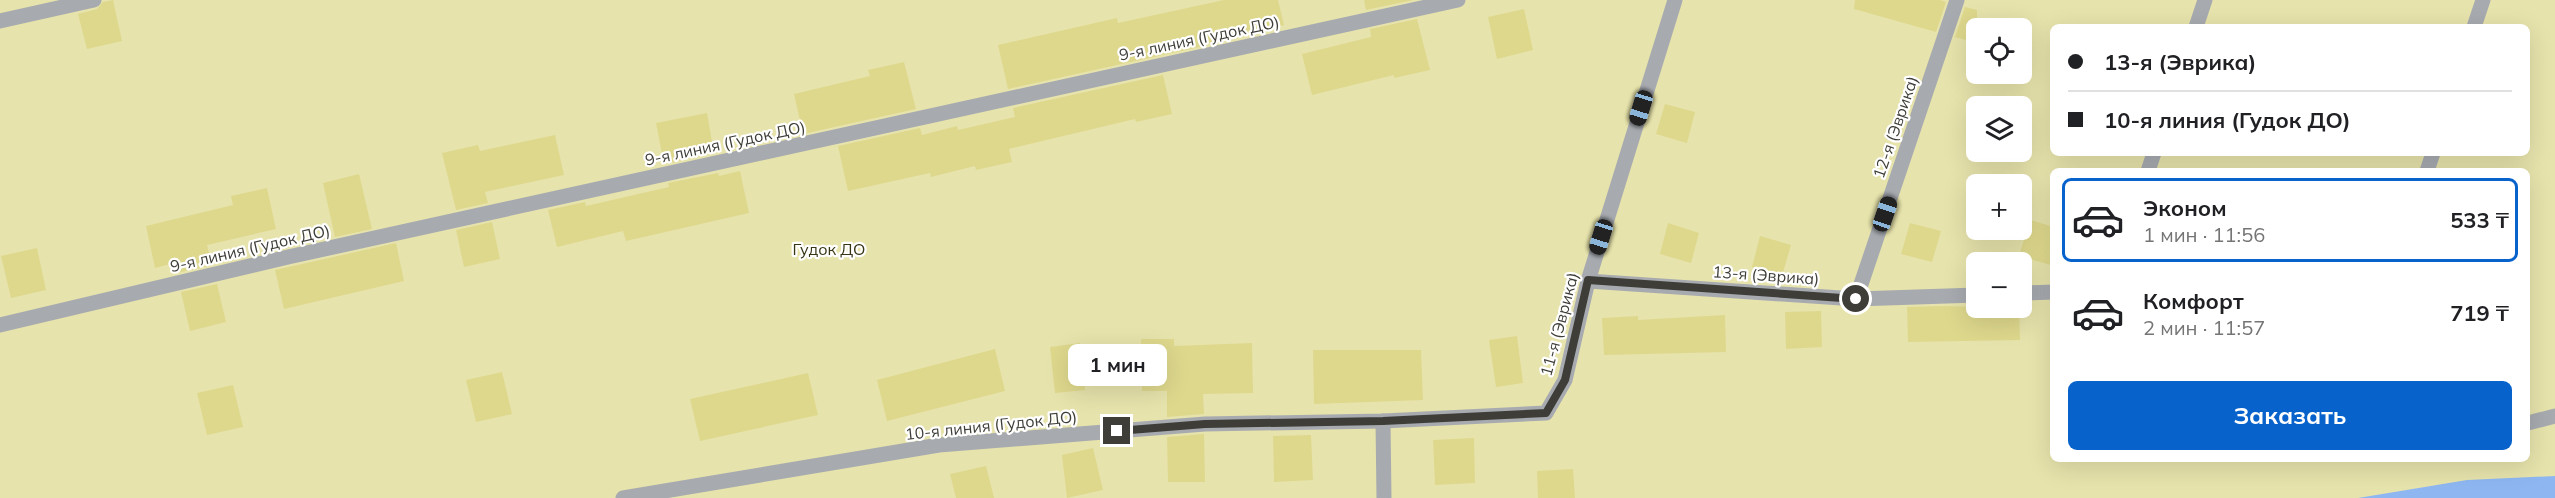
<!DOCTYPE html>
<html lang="ru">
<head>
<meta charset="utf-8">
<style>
	:root { --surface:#fff; --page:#f6f6f6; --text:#202124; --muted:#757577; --line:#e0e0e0; --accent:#0762cb }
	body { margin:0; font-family:Mulish,sans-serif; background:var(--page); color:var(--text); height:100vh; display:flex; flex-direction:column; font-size:22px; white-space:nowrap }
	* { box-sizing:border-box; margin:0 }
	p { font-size:20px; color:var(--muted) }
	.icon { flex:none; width:33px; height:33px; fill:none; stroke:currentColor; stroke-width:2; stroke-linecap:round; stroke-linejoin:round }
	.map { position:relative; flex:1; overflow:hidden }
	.drawer { position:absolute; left:2050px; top:168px; width:480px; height:294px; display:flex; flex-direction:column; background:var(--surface); border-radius:9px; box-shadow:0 6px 24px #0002 }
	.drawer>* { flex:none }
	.banner { position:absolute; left:2050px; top:24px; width:480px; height:132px; border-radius:9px; box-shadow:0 6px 24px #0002; display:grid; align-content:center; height:132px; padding:0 18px; background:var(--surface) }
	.tools { position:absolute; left:1966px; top:18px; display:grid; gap:12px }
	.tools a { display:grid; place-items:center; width:66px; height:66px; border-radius:9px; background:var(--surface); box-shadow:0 6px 24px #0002; font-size:30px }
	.end { position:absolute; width:27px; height:27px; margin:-14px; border:8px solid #3e3d38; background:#fff; box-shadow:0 0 0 3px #fff }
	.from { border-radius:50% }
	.bubble { position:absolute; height:42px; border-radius:9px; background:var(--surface); box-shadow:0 6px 24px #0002; font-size:20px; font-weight:700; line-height:42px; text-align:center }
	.car { position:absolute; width:18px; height:36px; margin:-18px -9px; border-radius:8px; box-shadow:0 0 4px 2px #0007; background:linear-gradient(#222 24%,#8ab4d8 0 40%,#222 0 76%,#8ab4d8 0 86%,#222 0) }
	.banner b { display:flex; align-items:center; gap:21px; height:57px; font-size:22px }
	.banner b+b { border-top:2px solid var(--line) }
	.banner i { width:15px; height:15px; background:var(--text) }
	ul { padding:10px 0 0; list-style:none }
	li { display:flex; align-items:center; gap:18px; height:84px; margin:0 12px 9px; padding:0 6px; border:3px solid transparent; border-radius:9px }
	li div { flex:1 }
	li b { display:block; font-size:22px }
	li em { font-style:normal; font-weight:700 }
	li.current { border-color:var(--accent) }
	li>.icon { width:54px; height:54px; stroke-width:1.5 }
	.button { display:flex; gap:12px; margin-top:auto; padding:12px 18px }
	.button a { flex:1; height:69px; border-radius:9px; background:var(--accent); color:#fff; font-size:24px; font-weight:700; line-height:69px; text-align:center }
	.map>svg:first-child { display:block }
	.green { fill:#e7e3ac; fill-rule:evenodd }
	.water { fill:#8eb7f2 }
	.building { fill:#ded88d }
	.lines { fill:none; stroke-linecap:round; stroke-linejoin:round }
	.service { stroke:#a7abb0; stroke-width:15 }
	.route { stroke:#3e3d38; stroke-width:8 }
	.labels { text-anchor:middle; stroke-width:4.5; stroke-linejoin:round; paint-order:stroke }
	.street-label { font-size:16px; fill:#3e3d38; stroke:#fff }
	.park-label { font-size:16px; fill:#393616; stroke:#fff }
</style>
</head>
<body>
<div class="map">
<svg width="2555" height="498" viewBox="0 0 2555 498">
	<rect width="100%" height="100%" fill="#f6f6e7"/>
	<!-- green -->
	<path class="green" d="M0,0h2555v498h-2555zM2054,27h474v126h-474zM1977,28h45v46h-45zM1977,106h45v46h-45zM2054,171h474v288h-474zM1977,184h45v46h-45zM1977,262h45v46h-45z"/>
	<!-- water -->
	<path class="water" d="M2555,476v22h-197l109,-18z"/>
	<!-- building -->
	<g class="building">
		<path d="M113,0l9,41 -35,8 -9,-35 19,-5 6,-7z"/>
		<path d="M1224,0h54l6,25 -77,18 1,2 -200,44 -10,-44 119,-27 1,5z"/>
		<path d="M1364,0h49l-47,10z"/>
		<path d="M1855,0h85l6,2 -10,30 -82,-23z"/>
		<path d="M1965,7l12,3v33l-22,-6z"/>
		<path d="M1524,9l9,41 -36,9 -9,-42z"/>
		<path d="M1417,19l13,51 -36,8v-3l-82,20 -10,-41 69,-17 -1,-8z"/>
		<path d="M904,62l12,47 -113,25 -9,-40 76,-18 -2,-6z"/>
		<path d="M1163,75l9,39 -36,8 -1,-3 -126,30 3,13 -36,8 -1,-4 -44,11 -1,-4 -82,18 -10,-45 82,-18 2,7 35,-9 1,4 57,-13 -2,-9z"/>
		<path d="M1665,104l30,8 -8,31 -31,-9z"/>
		<path d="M707,113l7,40 -50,11 -8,-41z"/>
		<path d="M555,135l9,40 -79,17 3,11 -32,7 -14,-57 36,-8 2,6z"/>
		<path d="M740,171l9,42 -123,28 -3,-10 -66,16 -9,-37 37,-8 1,4 83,-19 -1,-4 50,-10 1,3z"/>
		<path d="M359,174l13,55 -37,8 -12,-54z"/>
		<path d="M267,188l9,41 -69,16 5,20 -36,8 -2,-10 -19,5 -9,-42 87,-21 -2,-9z"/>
		<path d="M2030,220l24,7v39l-35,-10z"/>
		<path d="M492,222l8,37 -36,8 -8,-37z"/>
		<path d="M1668,223l31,10 -8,30 -31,-9z"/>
		<path d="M1910,223l31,8 -9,31 -31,-8z"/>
		<path d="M1760,236l31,9 -9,31 -30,-9z"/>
		<path d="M396,243l8,38 -120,28 -9,-39z"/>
		<path d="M37,248l9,42 -35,8 -10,-42z"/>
		<path d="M217,284l9,38 -36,9 -9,-39z"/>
		<path d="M1943,306l76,2 1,32 -112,2 -1,-35z"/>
		<path d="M1821,311l1,36 -36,2 -1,-37z"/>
		<path d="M1725,315l1,37 -122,3 -2,-37 36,-2v4z"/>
		<path d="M1517,336l6,47 -27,4 -7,-47z"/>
		<path d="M1141,339h33v7l78,-3 1,50 -50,1 1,20 -37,3v-26h-25z"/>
		<path d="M1080,343l5,47 -30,3 -5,-46z"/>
		<path d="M995,349l10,42 -118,30 -10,-41z"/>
		<path d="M1313,350h108l2,50 -109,4z"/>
		<path d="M502,372l10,42 -36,8 -10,-42z"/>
		<path d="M808,373l10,42 -118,26 -10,-42z"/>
		<path d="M233,385l10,42 -36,8 -10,-42z"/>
		<path d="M1204,434l1,48h-37l-1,-45z"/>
		<path d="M1311,435l2,45 -39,2 -1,-46z"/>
		<path d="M1474,438l1,45 -40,2 -2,-45z"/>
		<path d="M1093,448l10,42 -36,8 -5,-43z"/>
		<path d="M986,466l8,32h-38l-6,-24z"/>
		<path d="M1573,469l2,29h-37l-1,-27z"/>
	</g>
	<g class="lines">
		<!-- service -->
		<g class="service">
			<path d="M0,21l94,-21"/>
			<path d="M2196,27l9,-27"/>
			<path d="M2474,27l9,-27"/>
			<path d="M2148,171l6,-18"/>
			<path d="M2427,171l6,-18"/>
			<path d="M1588,281l268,18 121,-4"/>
			<path d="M2022,293l32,-1"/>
			<path d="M1856,299l101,-299"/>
			<path d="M0,325l288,-68 1170,-257"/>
			<path d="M1383,421l1,77"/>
			<path d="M2528,423l27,-7"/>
			<path d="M623,498l316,-53 266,-21 178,-3 163,-8 19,-33 23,-99 87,-281"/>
		</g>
	</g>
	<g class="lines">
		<!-- route -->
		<path class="route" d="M1117,431l88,-7 178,-3 163,-8 19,-33 23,-100 268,19"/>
	</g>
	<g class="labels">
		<!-- street labels -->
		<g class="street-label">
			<text transform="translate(1199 38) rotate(-12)" y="6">9-я линия (Гудок ДО)</text>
			<text transform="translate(1895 127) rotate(-71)" y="6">12-я (Эврика)</text>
			<text transform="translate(725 143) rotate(-12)" y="6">9-я линия (Гудок ДО)</text>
			<text transform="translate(250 248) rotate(-13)" y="6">9-я линия (Гудок ДО)</text>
			<text transform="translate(1766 275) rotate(4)" y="6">13-я (Эврика)</text>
			<text transform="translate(1559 324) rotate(-75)" y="6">11-я (Эврика)</text>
			<text transform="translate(991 425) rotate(-6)" y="6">10-я линия (Гудок ДО)</text>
		</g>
		<!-- park labels -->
		<g class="park-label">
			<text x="829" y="255">Гудок ДО</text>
		</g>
	</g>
</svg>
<div class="tools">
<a><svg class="icon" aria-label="locate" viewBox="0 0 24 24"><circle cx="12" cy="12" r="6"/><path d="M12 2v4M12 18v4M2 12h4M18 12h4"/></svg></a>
<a><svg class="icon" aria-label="layers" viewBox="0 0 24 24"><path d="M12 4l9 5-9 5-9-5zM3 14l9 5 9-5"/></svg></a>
<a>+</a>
<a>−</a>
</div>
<i class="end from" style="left:1856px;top:299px"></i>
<i class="end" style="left:1117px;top:431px"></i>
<div class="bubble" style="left:1068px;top:344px;width:99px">1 мин</div>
<i class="car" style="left:1641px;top:108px;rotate:197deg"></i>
<i class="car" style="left:1885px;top:214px;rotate:19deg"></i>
<i class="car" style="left:1601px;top:237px;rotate:197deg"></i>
<div class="banner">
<b><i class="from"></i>13-я (Эврика)</b>
<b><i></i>10-я линия (Гудок ДО)</b>
</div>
<section class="drawer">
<ul>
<li class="current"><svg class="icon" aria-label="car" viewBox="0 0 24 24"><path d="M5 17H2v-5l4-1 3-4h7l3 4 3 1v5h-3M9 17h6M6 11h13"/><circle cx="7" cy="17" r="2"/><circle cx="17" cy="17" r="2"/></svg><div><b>Эконом</b><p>1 мин · 11:56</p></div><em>533 ₸</em></li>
<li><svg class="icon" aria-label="car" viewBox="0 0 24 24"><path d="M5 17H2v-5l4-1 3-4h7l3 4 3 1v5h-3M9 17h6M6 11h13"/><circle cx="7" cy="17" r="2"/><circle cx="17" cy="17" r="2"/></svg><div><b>Комфорт</b><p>2 мин · 11:57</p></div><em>719 ₸</em></li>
</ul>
<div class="button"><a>Заказать</a></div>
</section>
</div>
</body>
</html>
